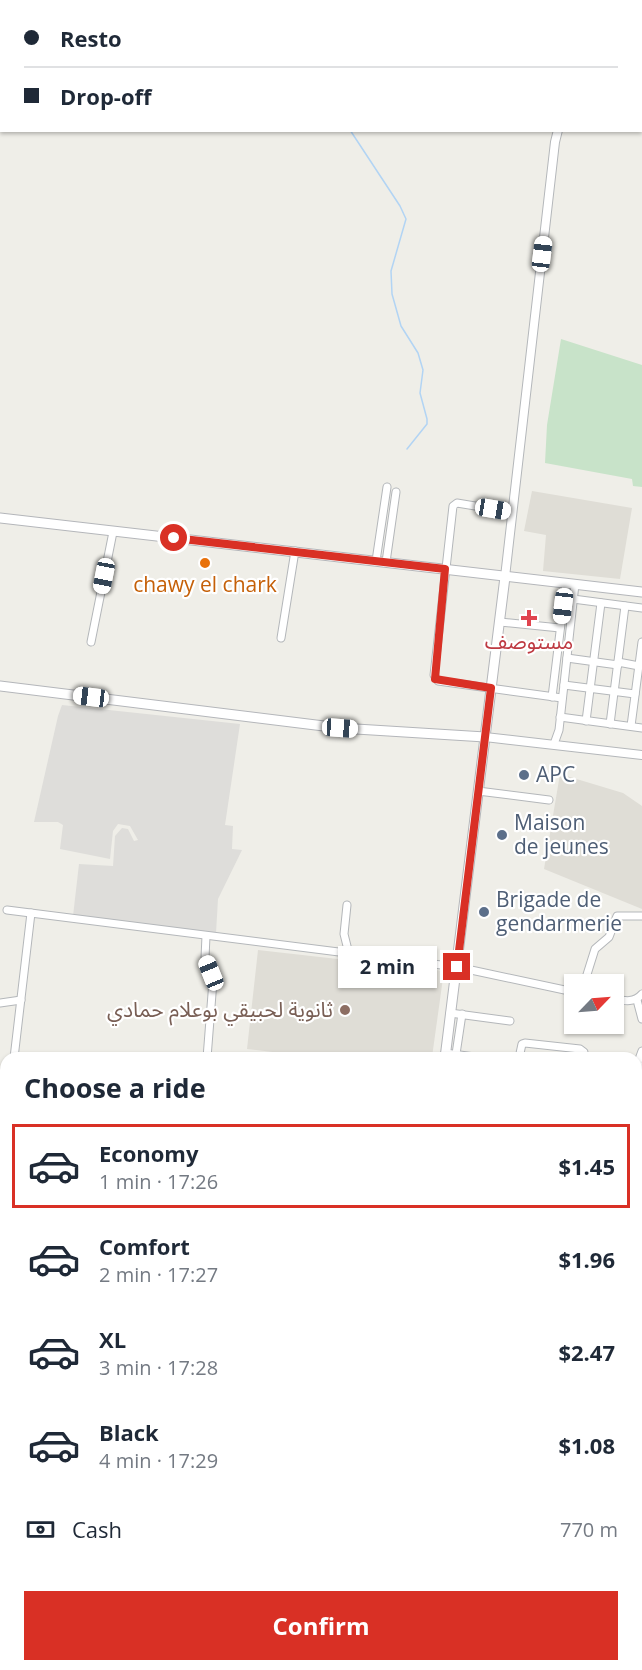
<!DOCTYPE html>
<html lang="en">
<head>
<meta charset="utf-8">
<style>
	:root { --surface:#fff; --page:#f2f2f3; --text:#1f2937; --muted:#747a83; --line:#e0e1e3; --accent:#d93025 }
	body { margin:0; font-family:"Open Sans","Noto Sans Arabic",sans-serif; background:var(--page); color:var(--text); height:100vh; display:flex; flex-direction:column; font-size:22px; white-space:nowrap }
	* { box-sizing:border-box; margin:0 }
	p { font-size:20px; color:var(--muted) }
	.icon { flex:none; width:33px; height:33px; fill:none; stroke:currentColor; stroke-width:2; stroke-linecap:round; stroke-linejoin:round }
	.map { position:relative; flex:1; overflow:hidden }
	.sheet { position:absolute; left:0px; top:1052px; width:642px; height:620px; display:flex; flex-direction:column; background:var(--surface); border-radius:18px 18px 0 0; box-shadow:0 2px 4px #0004 }
	.sheet>* { flex:none }
	.banner { position:absolute; left:0px; top:0px; width:642px; height:132px; box-shadow:0 2px 4px #0004; display:grid; align-content:center; height:132px; padding:0 24px; background:var(--surface) }
	.needle { width:39px; rotate:65deg }
	.buttons { position:absolute; left:564px; top:974px; display:grid; gap:12px }
	.buttons a { display:grid; place-items:center; width:60px; height:60px; border-radius:0px; background:var(--surface); box-shadow:0 2px 4px #0004; font-size:30px }
	.end { position:absolute; width:27px; height:27px; margin:-14px; border:8px solid #d93025; background:#fff; box-shadow:0 0 0 3px #fff }
	.from { border-radius:50% }
	.bubble { position:absolute; height:42px; border-radius:0px; background:var(--surface); box-shadow:0 2px 4px #0004; font-size:20px; font-weight:700; line-height:42px; text-align:center }
	.car { position:absolute; width:18px; height:36px; margin:-18px -9px; border-radius:8px; box-shadow:0 0 4px 2px #0007; background:linear-gradient(#fff 24%,#345 0 40%,#fff 0 76%,#345 0 86%,#fff 0) }
	.banner b { display:flex; align-items:center; gap:21px; height:57px; font-size:22px }
	.banner b+b { border-top:2px solid var(--line) }
	.banner i { width:15px; height:15px; background:var(--text) }
	ul { padding:0; list-style:none }
	li { display:flex; align-items:center; gap:18px; height:84px; margin:0 12px 9px; padding:0 12px; border:3px solid transparent; border-radius:0px }
	li div { flex:1 }
	li b { display:block; font-size:22px }
	li em { font-style:normal; font-weight:700 }
	li.active { border-color:var(--accent) }
	li>.icon { width:54px; height:54px; stroke-width:1.5 }
	h2 { padding:0 24px; font-size:27px; line-height:72px }
	.pay { display:flex; align-items:center; gap:15px; height:66px; padding:0 24px; font-size:22px }
	.pay p { margin-inline-start:auto }
	.button { display:flex; gap:12px; margin-top:auto; padding:12px 24px }
	.button a { flex:1; height:69px; border-radius:0px; background:var(--accent); color:#fff; font-size:24px; font-weight:700; line-height:69px; text-align:center }
	.map>svg:first-child { display:block }
	.industrial { fill:#deddda }
	.education { fill:#dfddd6 }
	.green { fill:#c8e3c9 }
	.lines { fill:none; stroke-linecap:round; stroke-linejoin:round }
	.stream { stroke:#b2d4f4; stroke-width:1.5 }
	.minor-casing { stroke:#b4b7ba; stroke-width:9 }
	.tertiary-casing { stroke:#b4b7ba; stroke-width:10 }
	.secondary-casing { stroke:#b4b6ba; stroke-width:11 }
	.minor { stroke:#fff; stroke-width:7 }
	.tertiary { stroke:#fff; stroke-width:8 }
	.secondary { stroke:#fff; stroke-width:9 }
	.route { stroke:#d93025; stroke-width:8 }
	.food-dot { fill:#e8710a; stroke:#fff; stroke-width:2 }
	.health-dot { fill:#e0444e; stroke:#fff; stroke-width:2 }
	.service-dot { fill:#5c6f8a; stroke:#fff; stroke-width:2 }
	.education-dot { fill:#8d6e63; stroke:#fff; stroke-width:2 }
	.labels { text-anchor:middle; stroke-width:4.5; stroke-linejoin:round; paint-order:stroke }
	.food-label { font-size:21px; fill:#c56008; stroke:#fff }
	.health-label { font-size:21px; fill:#be3a42; stroke:#fff }
	.service-label { font-size:21px; fill:#4e5e75; stroke:#fff; text-anchor:start }
	.education-label { font-size:21px; fill:#785e54; stroke:#fff; text-anchor:end }
</style>
</head>
<body>
<div class="map">
<svg width="642" height="1670" viewBox="0 0 642 1670">
	<rect width="100%" height="100%" fill="#efeee8"/>
	<!-- industrial -->
	<g class="industrial">
		<path d="M62,705l178,19 -15,101 8,1 -1,23 10,1 -24,49 -2,34 -143,-17 6,-52 34,2 2,-30 7,-8 6,1 6,12 4,-1 -8,-14 -12,-2 -5,7 -3,28 -50,-10 3,-24 -5,-3h-24l24,-106z"/>
		<path d="M104,1665h202l-2,5h-201z"/>
	</g>
	<!-- education -->
	<g class="education">
		<path d="M532,491l100,17 -12,71 -77,-8 3,-36 -22,-4z"/>
		<path d="M560,774l63,19 19,13v103l-98,-40z"/>
		<path d="M258,950l186,21 -12,86 -110,1 -75,-9z"/>
	</g>
	<!-- green -->
	<g class="green">
		<path d="M561,339l81,26v122l-9,-1 -1,-7 -87,-16 2,-38z"/>
		<path d="M50,1665h54l-1,5h-54z"/>
	</g>
	<g class="lines">
		<!-- stream -->
		<g class="stream">
			<path d="M234,2v-2"/>
			<path d="M350,130l50,76 6,13 -15,52 1,23 9,32 17,27 5,17 -3,23 7,26v5l-20,25"/>
		</g>
		<!-- minor casing -->
		<g class="minor-casing">
			<g id="minor">
				<path d="M511,512l-54,-9 -4,3 -19,169 4,6 124,17"/>
				<path d="M376,561l11,-74"/>
				<path d="M386,562l10,-70"/>
				<path d="M573,599l69,9"/>
				<path d="M500,622l60,6"/>
				<path d="M281,638l14,-87"/>
				<path d="M91,642l22,-110"/>
				<path d="M567,658l51,7"/>
				<path d="M618,662l21,4"/>
				<path d="M564,685l71,9"/>
				<path d="M552,697l14,-114"/>
				<path d="M560,717l82,11"/>
				<path d="M586,721l15,-118"/>
				<path d="M610,724l15,-118"/>
				<path d="M631,726l11,-84"/>
				<path d="M554,744l5,-14 16,-146"/>
				<path d="M478,791l71,9"/>
				<path d="M347,905l-3,29 5,20"/>
				<path d="M7,910l450,57 117,25"/>
				<path d="M206,936l-1,22 8,23 -6,77"/>
				<path d="M584,984l11,-35 14,-12 8,-21h25"/>
				<path d="M614,999c11,2 20,4 28,-5"/>
				<path d="M637,1000l5,19"/>
				<path d="M0,1003l21,-3"/>
				<path d="M450,1013l60,8"/>
				<path d="M642,1051l-4,11 4,13"/>
				<path d="M445,1053l37,5"/>
				<path d="M456,1054l6,-40"/>
				<path d="M14,1058l17,-145"/>
				<path d="M519,1058l3,-14 3,-1 55,6 4,3v6"/>
				<path d="M0,1111h6"/>
				<path d="M0,1252l6,3"/>
				<path d="M0,1301l6,-18"/>
				<path d="M636,1313l6,-4"/>
				<path d="M0,1407l6,5"/>
				<path d="M0,1531l6,2"/>
				<path d="M636,1544l6,-1"/>
				<path d="M636,1607l6,26"/>
				<path d="M0,1627l6,2"/>
				<path d="M463,1665l2,5"/>
				<path d="M566,1665l2,5"/>
				<path d="M30,1670l1,-5"/>
				<path d="M311,1670l2,-5"/>
			</g>
		</g>
		<!-- tertiary casing -->
		<g class="tertiary-casing">
			<g id="tertiary">
				<path d="M603,2v-2"/>
				<path d="M505,577l50,-435 3,-12"/>
				<path d="M485,737l157,18"/>
			</g>
		</g>
		<!-- secondary casing -->
		<g class="secondary-casing">
			<g id="secondary">
				<path d="M0,518l642,74"/>
				<path d="M0,686l340,42 145,9"/>
				<path d="M445,1058l60,-481"/>
				<path d="M419,1665l1,5"/>
			</g>
		</g>
		<!-- minor -->
		<use href="#minor" class="minor"/>
		<!-- tertiary -->
		<use href="#tertiary" class="tertiary"/>
		<!-- secondary -->
		<use href="#secondary" class="secondary"/>
	</g>
	<g class="lines">
		<!-- route -->
		<path class="route" d="M174,538l271,31 -10,110 56,9 -34,279"/>
	</g>
	<!-- markers -->
	<circle class="food-dot" cx="205" cy="563" r="6"/>
	<path class="health-dot" d="M526 609h6v6h6v6h-6v6h-6v-6h-6v-6h6z"/>
	<g class="service-dot">
		<circle cx="524" cy="775" r="6"/>
		<circle cx="502" cy="835" r="6"/>
		<circle cx="484" cy="912" r="6"/>
	</g>
	<circle class="education-dot" cx="345" cy="1010" r="6"/>
	<g class="labels">
		<!-- food labels -->
		<g class="food-label">
			<text x="205" y="592">chawy el chark</text>
		</g>
		<!-- health labels -->
		<g class="health-label">
			<text x="529" y="649">مستوصف</text>
		</g>
		<!-- service labels -->
		<g class="service-label">
			<text x="536" y="782">APC</text>
			<text x="514" y="830">Maison<tspan x="514" dy="24">de jeunes</tspan></text>
			<text x="496" y="907">Brigade de<tspan x="496" dy="24">gendarmerie</tspan></text>
		</g>
		<!-- education labels -->
		<g class="education-label">
			<text x="333" y="1017">ثانوية لحبيقي بوعلام حمادي</text>
		</g>
	</g>
</svg>
<div class="buttons">
<a><svg class="needle" viewBox="-14 -14 28 28"><path d="M0-13l5 13h-10z" fill="#e53935"/><path d="M0 13l5-13h-10z" fill="#747a83"/></svg></a>
</div>
<i class="end from" style="left:174px;top:538px"></i>
<i class="end" style="left:457px;top:967px"></i>
<div class="bubble" style="left:338px;top:946px;width:99px">2 min</div>
<i class="car" style="left:542px;top:254px;rotate:7deg"></i>
<i class="car" style="left:493px;top:509px;rotate:99deg"></i>
<i class="car" style="left:104px;top:576px;rotate:191deg"></i>
<i class="car" style="left:563px;top:606px;rotate:187deg"></i>
<i class="car" style="left:91px;top:697px;rotate:277deg"></i>
<i class="car" style="left:340px;top:728px;rotate:94deg"></i>
<i class="car" style="left:211px;top:973px;rotate:338deg"></i>
<div class="banner">
<b><i class="from"></i>Resto</b>
<b><i></i>Drop-off</b>
</div>
<section class="sheet">
<h2>Choose a ride</h2>
<ul>
<li class="active"><svg class="icon" aria-label="car" viewBox="0 0 24 24"><path d="M5 17H2v-5l4-1 3-4h7l3 4 3 1v5h-3M9 17h6M6 11h13"/><circle cx="7" cy="17" r="2"/><circle cx="17" cy="17" r="2"/></svg><div><b>Economy</b><p>1 min · 17:26</p></div><em>$1.45</em></li>
<li><svg class="icon" aria-label="car" viewBox="0 0 24 24"><path d="M5 17H2v-5l4-1 3-4h7l3 4 3 1v5h-3M9 17h6M6 11h13"/><circle cx="7" cy="17" r="2"/><circle cx="17" cy="17" r="2"/></svg><div><b>Comfort</b><p>2 min · 17:27</p></div><em>$1.96</em></li>
<li><svg class="icon" aria-label="car" viewBox="0 0 24 24"><path d="M5 17H2v-5l4-1 3-4h7l3 4 3 1v5h-3M9 17h6M6 11h13"/><circle cx="7" cy="17" r="2"/><circle cx="17" cy="17" r="2"/></svg><div><b>XL</b><p>3 min · 17:28</p></div><em>$2.47</em></li>
<li><svg class="icon" aria-label="car" viewBox="0 0 24 24"><path d="M5 17H2v-5l4-1 3-4h7l3 4 3 1v5h-3M9 17h6M6 11h13"/><circle cx="7" cy="17" r="2"/><circle cx="17" cy="17" r="2"/></svg><div><b>Black</b><p>4 min · 17:29</p></div><em>$1.08</em></li>
</ul>
<div class="pay"><svg class="icon" aria-label="cash" viewBox="0 0 24 24"><path d="M3 7h18v10H3z"/><circle cx="12" cy="12" r="2"/></svg>Cash<p>770 m</p></div>
<div class="button"><a>Confirm</a></div>
</section>
</div>
</body>
</html>
